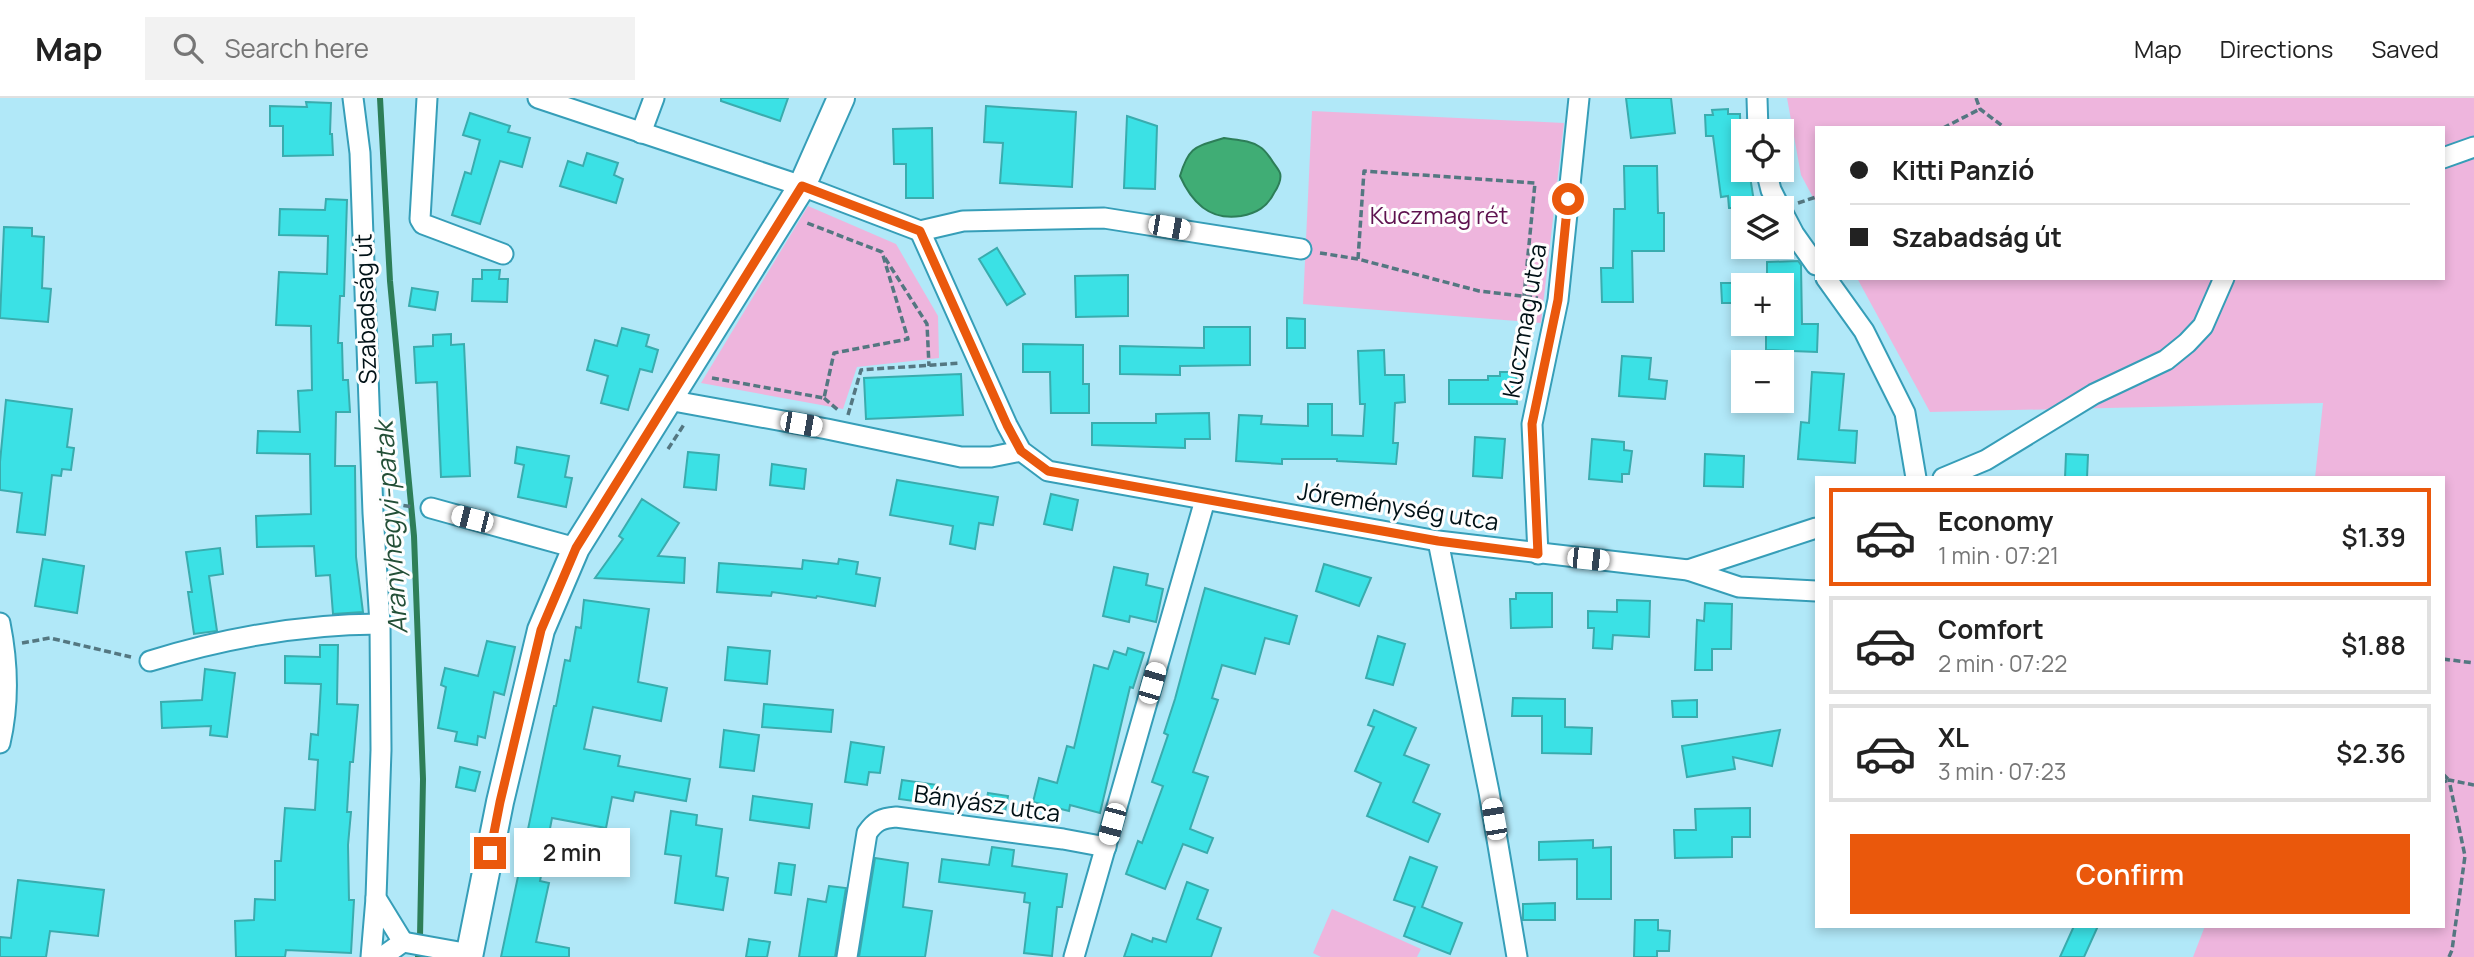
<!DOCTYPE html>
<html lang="en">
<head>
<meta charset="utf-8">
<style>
	:root { --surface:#fff; --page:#f2f2f2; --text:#222; --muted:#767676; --line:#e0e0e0; --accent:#ea580c }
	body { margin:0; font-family:Manrope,sans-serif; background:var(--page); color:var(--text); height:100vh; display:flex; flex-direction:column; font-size:26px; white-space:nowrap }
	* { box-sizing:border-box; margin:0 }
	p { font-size:23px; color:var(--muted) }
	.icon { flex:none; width:38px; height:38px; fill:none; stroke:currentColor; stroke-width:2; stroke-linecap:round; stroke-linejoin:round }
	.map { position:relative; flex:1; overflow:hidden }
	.sheet { position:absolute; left:1815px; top:378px; width:630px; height:452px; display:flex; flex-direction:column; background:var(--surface); border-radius:0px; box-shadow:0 4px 10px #0003 }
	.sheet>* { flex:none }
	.hud { position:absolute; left:1815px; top:28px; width:630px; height:154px; border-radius:0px; box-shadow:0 4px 10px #0003; display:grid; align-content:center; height:154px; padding:0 35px; background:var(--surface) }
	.fabs { position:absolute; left:1731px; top:21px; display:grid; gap:14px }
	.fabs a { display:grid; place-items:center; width:63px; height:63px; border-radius:0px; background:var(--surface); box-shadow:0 4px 10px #0003; font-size:35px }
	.end { position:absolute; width:32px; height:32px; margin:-16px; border:9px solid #ea580c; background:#fff; box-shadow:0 0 0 4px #fff }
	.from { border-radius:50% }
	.bubble { position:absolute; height:49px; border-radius:0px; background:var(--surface); box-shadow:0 4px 10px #0003; font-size:23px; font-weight:600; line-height:49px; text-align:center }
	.car { position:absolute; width:21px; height:42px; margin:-21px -10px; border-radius:9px; box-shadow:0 0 5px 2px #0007; background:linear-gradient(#fff 24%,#345 0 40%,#fff 0 76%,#345 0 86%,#fff 0) }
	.hud b { display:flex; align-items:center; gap:24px; height:66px; font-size:26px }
	.hud b+b { border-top:2px solid var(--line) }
	.hud i { width:18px; height:18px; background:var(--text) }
	ul { padding:12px 0 0; list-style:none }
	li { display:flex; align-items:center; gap:21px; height:98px; margin:0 14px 10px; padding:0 21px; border:4px solid var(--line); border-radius:0px }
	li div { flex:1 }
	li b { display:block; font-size:26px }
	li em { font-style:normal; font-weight:600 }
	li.current { border-color:var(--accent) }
	li>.icon { width:63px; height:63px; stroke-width:1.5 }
	.cta { display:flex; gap:14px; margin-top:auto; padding:14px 35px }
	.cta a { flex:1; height:80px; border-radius:0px; background:var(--accent); color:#fff; font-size:28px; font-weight:600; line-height:80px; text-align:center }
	header { display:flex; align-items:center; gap:42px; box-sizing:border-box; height:98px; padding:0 35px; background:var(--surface); border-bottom:2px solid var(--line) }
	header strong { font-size:33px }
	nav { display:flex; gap:38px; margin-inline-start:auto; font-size:24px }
	.search { width:490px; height:63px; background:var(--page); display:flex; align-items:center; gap:18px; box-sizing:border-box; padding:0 24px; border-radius:0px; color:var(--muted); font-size:26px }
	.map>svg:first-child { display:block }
	.green { fill:#eeb5dd }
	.water { fill:#40ad75; stroke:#2d7e58; stroke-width:2 }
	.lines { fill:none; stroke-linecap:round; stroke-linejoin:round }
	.stream { stroke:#2d7e58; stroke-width:6 }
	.building { fill:#3be1e5; stroke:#39acae; stroke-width:2 }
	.minor-casing { stroke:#369eb8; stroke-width:23 }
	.secondary-casing { stroke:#369eb8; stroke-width:30 }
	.path { stroke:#547781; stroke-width:3.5; stroke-dasharray:7 3.5; stroke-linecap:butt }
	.minor { stroke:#fff; stroke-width:19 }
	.secondary { stroke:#fff; stroke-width:26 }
	.route { stroke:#ea580c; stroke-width:9 }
	.labels { text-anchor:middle; stroke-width:6; stroke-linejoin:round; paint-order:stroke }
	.park-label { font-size:24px; fill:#5e124f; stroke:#fefefe }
	.street-label { font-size:24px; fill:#001116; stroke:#fefefe }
	.water-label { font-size:26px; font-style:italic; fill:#234f37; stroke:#fefefe }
</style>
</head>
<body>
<header>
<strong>Map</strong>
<div class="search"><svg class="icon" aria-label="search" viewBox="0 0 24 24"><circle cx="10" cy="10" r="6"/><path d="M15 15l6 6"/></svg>Search here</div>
<nav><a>Map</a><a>Directions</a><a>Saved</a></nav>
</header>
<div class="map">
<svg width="2474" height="859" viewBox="0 0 2474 859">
	<rect width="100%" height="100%" fill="#b1e8f8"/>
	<!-- green -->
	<g class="green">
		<path d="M1787,0h687v859h-281l12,-31h238v-448h-128l8,-75 -393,9 -73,-134h586v-150h-627v75l-15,-28z"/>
		<path d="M1312,13l252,12 -23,200 -238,-19z"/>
		<path d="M808,108l88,38 42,72 1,42 -82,9 -14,42 -142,-26z"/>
		<path d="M1332,811l89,40 -4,8h-96l-8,-4z"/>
	</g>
	<!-- water -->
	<path class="water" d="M1224,40c12,2 26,2 36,9 5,3 8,8 11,12 2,4 7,9 9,14 2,7 -2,14 -6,20 -7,14 -17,20 -33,23 -31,5 -49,-13 -61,-40 9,-30 15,-29 44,-38z"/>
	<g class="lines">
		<!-- stream -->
		<path class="stream" d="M380,0l10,183 24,255 9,243 -3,158 -2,20"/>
	</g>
	<!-- building -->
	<g class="building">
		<path d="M721,0h67l-8,23 -59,-20z"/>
		<path d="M1626,0h45l4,35 -44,5z"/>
		<path d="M306,4l25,1 -1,31h2l1,21 -50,1v-30h-13v-20l37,1z"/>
		<path d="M986,8l90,6 -4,75 -72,-4 3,-40 -19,-1z"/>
		<path d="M1728,11v5h12l1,47 2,9h6l6,38h-26l-1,-12 -7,1 -8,-61h-7l-1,-21h8l-1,-5z"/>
		<path d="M470,15l40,13 -2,6 22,6 -8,29 -22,-6 -20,63 -28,-9 13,-43 6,2 9,-34 -17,-5z"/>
		<path d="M1127,18l30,10 -2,63 -31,-1z"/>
		<path d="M932,30l1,70h-27v-34h-12l-1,-35z"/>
		<path d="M587,55l31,10 -4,12 9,4 -7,24 -56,-17 8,-25 15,5z"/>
		<path d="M1624,68h33l1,47h6v38h-32l1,51h-31l-1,-34h12l1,-59h11z"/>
		<path d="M326,101l21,1 -3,96h-4l-2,47h4l1,37h5l2,32h-14l-1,54h20l1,91 7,55 -30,2 -3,-39 -14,1 -2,-30 -57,1 -1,-31 55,-2 -1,-60 -53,-1 1,-22 42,1 -2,-41 14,-1 -1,-64 -35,-1 3,-53 48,2 1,-38 -49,-1 1,-26 45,1z"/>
		<path d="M4,129l28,1v8l12,1 -2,51 9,1 -3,33 -48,-4z"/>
		<path d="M997,150l28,46 -18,11 -28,-46z"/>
		<path d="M1798,163l3,4 1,59h16l-1,28 -51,-2v-26h16v-39h-15v-23z"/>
		<path d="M482,172h18l-1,9h9l-1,23 -35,-1 1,-22h9z"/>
		<path d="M1128,177v41l-52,1 -1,-41z"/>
		<path d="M1721,185h22v20h-21z"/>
		<path d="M412,190l26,4 -3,18 -26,-4z"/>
		<path d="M1287,220l18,1v29h-18z"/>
		<path d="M1204,229h46v38l-70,1v9l-60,-1v-28l84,2z"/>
		<path d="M622,230l27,7 -3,11 12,4 -6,22 -12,-3 -12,41 -27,-7 7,-27 -21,-6 8,-30 22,6z"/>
		<path d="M451,236v11l13,-1 6,132 -29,1 -4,-95 -21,1 -2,-36 19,-1v-11z"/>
		<path d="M1023,246l60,1v39h6v29h-38l-1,-41h-27z"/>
		<path d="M1384,252l1,25h19l1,27 -10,1 -2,40h5l-2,21 -59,-3v-2h-55v5l-46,-3 3,-46 23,1 -1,8 47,2v-22h24v31l31,1 2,-32h-5l-2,-53z"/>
		<path d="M1622,258l29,2 -2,21 18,2 -2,18 -46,-3z"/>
		<path d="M1500,274h16l1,32h-68v-24h39v-4h12z"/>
		<path d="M1812,274l32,2 -5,56 18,1 -2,32 -57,-4 3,-37 8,1z"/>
		<path d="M961,276l2,41 -97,4 -2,-41z"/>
		<path d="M6,302l66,9 -5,38 7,1 -3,22 -9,-1 -1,7 -9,-1 -7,60 -28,-3 5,-39 -22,-3v-28z"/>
		<path d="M1209,315l1,26h-25v9l-93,-3v-22h64v-9z"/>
		<path d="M1475,339l30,2 -3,39 -29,-2z"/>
		<path d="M1592,341l32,3v8l8,1 -3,23h-7v8l-33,-3z"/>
		<path d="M517,349l52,9 -4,21 7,1 -6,29 -48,-10 6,-32 -9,-2z"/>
		<path d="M688,354l31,3 -3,35 -32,-3z"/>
		<path d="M1705,356l39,2 -1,31 -39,-1z"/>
		<path d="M2066,356l22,1 -1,23h-22z"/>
		<path d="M772,366l34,5 -2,20 -34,-4z"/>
		<path d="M897,382l101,17 -5,28 -14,-2 -4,26 -25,-5 3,-18 -63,-11z"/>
		<path d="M1051,396l27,6 -6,30 -28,-6z"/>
		<path d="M642,401l37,24 -21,33 27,2 -1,25 -89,-5 28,-39 -4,-3z"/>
		<path d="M220,450l3,26 -14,2 8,55 -23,3 -6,-42h4l-6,-40z"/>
		<path d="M43,461l41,7 -7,47 -42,-7z"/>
		<path d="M839,461l19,3 -2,12 24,4 -5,28 -58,-10 -1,2 -44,-6 -1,4 -54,-4 2,-29 83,6 1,-9 35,4z"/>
		<path d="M1324,466l47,14 -12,28 -43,-15z"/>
		<path d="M1114,469l34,7 -2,11 17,4 -7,33 -26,-6 -1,6 -26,-6z"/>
		<path d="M1205,490l92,28 -8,28 -24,-6 -10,36 -33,-9 -10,33 6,2 -25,72 15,5 -18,52 23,9 -6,15 -24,-9 -18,45 -39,-15 12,-33 4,2 21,-57 -11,-4 16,-47 -4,-2 11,-34z"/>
		<path d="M1516,495h36v34l-41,1 -1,-29h6z"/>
		<path d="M584,502l65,9 -11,73 29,6 -6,33 -68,-14 -9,42 36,7 -2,10 72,13 -4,22 -51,-9 -2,9 -21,-4 -6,31 -54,-10 -12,63 9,2 -13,59 33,6v9h-68l53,-251h2l9,-46 5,1 6,-34 5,1z"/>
		<path d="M1617,502l33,1 -1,36 -36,-2 -1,14 -19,-1 1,-20h-6v-17l29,1z"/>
		<path d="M1705,505l27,1 -1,45h-19v21h-17l2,-50 7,1z"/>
		<path d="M1378,538l27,8 -12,41 -27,-7z"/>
		<path d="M487,543l28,6 -11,48 -10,-3 -9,46 -7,-2 -1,9 -22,-4 2,-9 -19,-4 8,-41 -5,-2 4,-17 33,8z"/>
		<path d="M320,547h18l-1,59 21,1 -5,57h-3l-3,50h4l-3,33 1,55h5l-3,53 -65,-3 -1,7h-49l-1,-36 19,-1 1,-21 20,1v-39h6l4,-53 30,2 3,-50 -9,-1 2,-25 7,1 3,-51 -36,-1v-27l35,1z"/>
		<path d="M728,549l42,4 -3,33 -42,-4z"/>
		<path d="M1128,550l16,5 -11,35 -3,-1 -30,126 -30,-8 -1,6 -36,-9 6,-24 18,5 10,-37 7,2 20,-83 14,4 6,-18 12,4z"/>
		<path d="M205,571l30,4 -8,64 -17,-2 1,-9 -49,2 -1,-26 41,-2z"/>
		<path d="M1513,600l52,1v28l27,1 -1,26 -49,-1v-37h-30z"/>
		<path d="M1697,602v17h-24l-1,-16z"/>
		<path d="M764,606l69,6 -2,22 -69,-5z"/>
		<path d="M1374,612l42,18 -12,27 25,10 -16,37 27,12 -12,28 -61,-26 14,-33 -26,-12 19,-44 -6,-2z"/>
		<path d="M724,632l35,5 -5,36 -34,-4z"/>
		<path d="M1780,632l-8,36 -39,-9 2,12 -48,8 -5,-31z"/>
		<path d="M851,644l33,5 -4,26 -11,-1 -2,13 -22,-3z"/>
		<path d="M460,669l20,5 -5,19 -19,-4z"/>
		<path d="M902,682l36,5 -2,19 -37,-5z"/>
		<path d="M988,695l20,3 -3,16 -20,-4z"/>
		<path d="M753,698l59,8 -3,24 -59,-8z"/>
		<path d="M1750,710v29h-18v20l-57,1 -1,-28h22l-1,-21z"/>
		<path d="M671,713l26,4 -1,10 26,4 -6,47 12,2 -5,32 -48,-7 6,-47 -16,-2z"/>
		<path d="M1593,742v8l18,-1v52h-34v-40l-38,1v-18z"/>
		<path d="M992,749l22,3 -2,16 55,8 -5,33h-5l-5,49 -28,-3 6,-50 -6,-1 1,-9 -86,-11 3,-23 47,6z"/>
		<path d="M1410,759l27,10 -15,40 40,16 -12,31 -46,-18 11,-29 -21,-7z"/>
		<path d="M875,760l33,5 -5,44 29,4 -7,46h-66z"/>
		<path d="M779,765l16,2 -4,30 -16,-2z"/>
		<path d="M18,782l86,10 -6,46 -48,-5 -4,26h-46v-20l11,1z"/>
		<path d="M1187,784l21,8 -11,29 24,9 -10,29h-87l8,-23 20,8 1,-4 13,4z"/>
		<path d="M829,788l17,2 -11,69h-36l9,-58 18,3z"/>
		<path d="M1555,805v17h-32v-16z"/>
		<path d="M1635,822h23v10l12,1 -1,20h-12v6h-23z"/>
		<path d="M2074,828h24l-14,31h-24z"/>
		<path d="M749,841l21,3 -3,15h-21z"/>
	</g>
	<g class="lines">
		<!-- minor casing -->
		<g class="minor-casing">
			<g id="minor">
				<path d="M353,0l7,55 13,360 7,111 1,126 -5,148 27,44"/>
				<path d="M427,0l-7,121 3,5 80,30"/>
				<path d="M538,0l264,88 118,45"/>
				<path d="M1757,0l1,33"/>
				<path d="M641,35l13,-35"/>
				<path d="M2443,60l31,-11"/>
				<path d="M1766,72l5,20 9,18"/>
				<path d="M1782,113l12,23 22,31"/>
				<path d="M920,133l87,194 14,26 27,20 390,70 250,29 51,17 77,4"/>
				<path d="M920,133l43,-10 141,-3 197,31"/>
				<path d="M1826,180l38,53 41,82 11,65"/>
				<path d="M668,302l159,29 134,28h30l30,-6"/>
				<path d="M1943,380l43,-18 108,-66 72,-34 21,-17 16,-17 21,-48"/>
				<path d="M431,410l145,40"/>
				<path d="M1438,443l51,251 28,165"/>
				<path d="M1538,456l-6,-130 26,-124 21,-202"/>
				<path d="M1688,472l128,-42"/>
				<path d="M0,525c8,40 9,81 0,120"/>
				<path d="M150,563c75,-23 151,-37 230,-37"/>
				<path d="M371,859l5,-59"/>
				<path d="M382,859l21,-15 67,12"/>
				<path d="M847,859l20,-124c8,-12 15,-15 29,-16l167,22 43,8"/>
				<path d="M1074,859l131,-457"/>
			</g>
		</g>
		<!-- secondary casing -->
		<g class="secondary-casing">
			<path id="secondary" d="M469,859l31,-155 41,-172 35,-82 226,-362 39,-88"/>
		</g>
		<!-- path -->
		<g class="path">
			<path d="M1976,0l4,11 25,19"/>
			<path d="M1943,30l37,-19"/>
			<path d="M1798,105l18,-6"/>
			<path d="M1320,155l38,6 121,32 59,7"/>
			<path d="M885,160l42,66 2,42"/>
			<path d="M1358,161l6,-88 171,12 -11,113"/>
			<path d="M712,280l112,20 10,-45 74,-14 -26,-87 -75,-29"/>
			<path d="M824,300l14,12"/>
			<path d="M848,317l13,-45 99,-7"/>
			<path d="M668,351l17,-26"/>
			<path d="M393,406l20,3"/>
			<path d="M22,545l28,-5 81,19"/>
			<path d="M2443,561l31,4"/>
			<path d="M2443,676l6,6 -6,2"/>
			<path d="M2449,859l3,-7 13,-94 -16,-76 25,5"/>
		</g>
		<!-- minor -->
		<use href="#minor" class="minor"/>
		<!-- secondary -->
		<use href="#secondary" class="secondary"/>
	</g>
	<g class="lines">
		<!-- route -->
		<path class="route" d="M490,755l10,-51 41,-172 35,-82 226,-362 118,45 87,194 14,26 27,20 390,70 100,13 -6,-130 26,-124 10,-101"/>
	</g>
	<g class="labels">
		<!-- park labels -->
		<g class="park-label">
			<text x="1439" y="126">Kuczmag rét</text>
		</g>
		<!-- street labels -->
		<g class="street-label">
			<text transform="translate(366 211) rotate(-92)" y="8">Szabadság út</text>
			<text transform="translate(1525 223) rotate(-80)" y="8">Kuczmag utca</text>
			<text transform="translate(1398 409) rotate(9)" y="8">Jóreménység utca</text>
			<text transform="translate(987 706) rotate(8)" y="8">Bányász utca</text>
		</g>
		<!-- water labels -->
		<g class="water-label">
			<text transform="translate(391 430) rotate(-94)" y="9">Aranyhegyi-patak</text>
		</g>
	</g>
</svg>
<div class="fabs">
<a><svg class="icon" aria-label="locate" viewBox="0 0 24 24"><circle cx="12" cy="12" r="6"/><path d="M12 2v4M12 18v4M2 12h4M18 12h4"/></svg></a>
<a><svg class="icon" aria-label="layers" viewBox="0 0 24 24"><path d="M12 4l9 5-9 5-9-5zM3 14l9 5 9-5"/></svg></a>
<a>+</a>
<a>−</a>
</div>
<i class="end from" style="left:1568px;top:101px"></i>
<i class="end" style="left:490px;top:755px"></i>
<div class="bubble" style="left:514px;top:730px;width:116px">2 min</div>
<i class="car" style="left:1169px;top:129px;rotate:100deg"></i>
<i class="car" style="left:801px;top:326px;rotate:100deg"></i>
<i class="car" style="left:472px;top:421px;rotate:284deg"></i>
<i class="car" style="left:1588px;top:461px;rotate:96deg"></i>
<i class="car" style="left:1152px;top:585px;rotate:16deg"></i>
<i class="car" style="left:1494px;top:721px;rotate:350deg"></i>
<i class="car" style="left:1112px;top:726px;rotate:195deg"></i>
<div class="hud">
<b><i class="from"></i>Kitti Panzió</b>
<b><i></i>Szabadság út</b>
</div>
<section class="sheet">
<ul>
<li class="current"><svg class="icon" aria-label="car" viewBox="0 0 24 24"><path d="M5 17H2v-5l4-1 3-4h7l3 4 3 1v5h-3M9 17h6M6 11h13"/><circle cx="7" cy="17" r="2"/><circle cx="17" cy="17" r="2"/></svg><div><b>Economy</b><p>1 min · 07:21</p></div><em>$1.39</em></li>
<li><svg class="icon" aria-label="car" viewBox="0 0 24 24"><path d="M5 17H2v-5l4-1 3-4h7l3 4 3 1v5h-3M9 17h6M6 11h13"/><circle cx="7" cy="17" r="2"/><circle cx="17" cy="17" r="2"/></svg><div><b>Comfort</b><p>2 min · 07:22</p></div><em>$1.88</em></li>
<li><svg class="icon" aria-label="car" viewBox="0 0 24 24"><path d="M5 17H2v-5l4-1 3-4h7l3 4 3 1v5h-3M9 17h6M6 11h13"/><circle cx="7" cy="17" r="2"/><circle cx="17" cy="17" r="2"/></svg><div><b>XL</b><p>3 min · 07:23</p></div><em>$2.36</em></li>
</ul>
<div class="cta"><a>Confirm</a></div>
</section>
</div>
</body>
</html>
